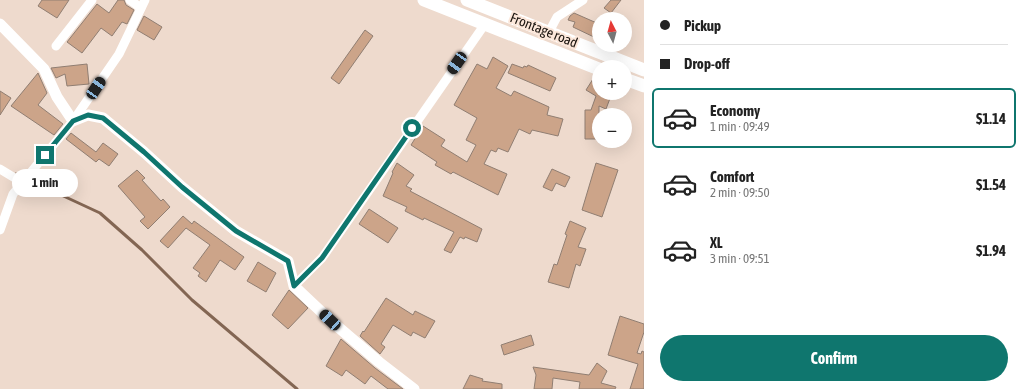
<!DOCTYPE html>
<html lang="en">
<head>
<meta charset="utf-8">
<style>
	:root { --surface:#fff; --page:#f6f6f6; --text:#222; --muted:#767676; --line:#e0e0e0; --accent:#0f766e }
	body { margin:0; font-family:"Asap Condensed",sans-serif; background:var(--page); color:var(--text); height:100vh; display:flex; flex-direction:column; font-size:15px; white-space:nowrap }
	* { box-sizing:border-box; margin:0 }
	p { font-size:13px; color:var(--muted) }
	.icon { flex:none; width:22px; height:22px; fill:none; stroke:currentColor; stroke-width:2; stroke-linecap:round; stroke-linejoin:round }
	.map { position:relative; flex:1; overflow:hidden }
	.side { display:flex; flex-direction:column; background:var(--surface); width:380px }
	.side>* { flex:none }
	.banner { display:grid; align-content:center; height:88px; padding:0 16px; background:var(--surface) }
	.needle { width:26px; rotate:354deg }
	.tools { position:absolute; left:592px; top:12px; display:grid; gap:8px }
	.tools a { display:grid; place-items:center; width:40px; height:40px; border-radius:50%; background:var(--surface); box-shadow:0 4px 16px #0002; font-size:20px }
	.end { position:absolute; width:18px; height:18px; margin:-9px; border:5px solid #0f766e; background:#fff; box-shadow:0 0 0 2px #fff }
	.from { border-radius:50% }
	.bubble { position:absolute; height:28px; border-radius:14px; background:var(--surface); box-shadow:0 4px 16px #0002; font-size:13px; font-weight:700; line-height:28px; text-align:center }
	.car { position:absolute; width:12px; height:24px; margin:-12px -6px; border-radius:5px; box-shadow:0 0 3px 1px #0007; background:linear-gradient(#222 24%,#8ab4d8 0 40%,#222 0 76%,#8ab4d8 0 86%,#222 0) }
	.banner b { display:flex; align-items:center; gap:14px; height:38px; font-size:15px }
	.banner b+b { border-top:1px solid var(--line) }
	.banner i { width:10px; height:10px; background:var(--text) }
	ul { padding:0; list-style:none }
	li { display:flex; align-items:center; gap:12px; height:60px; margin:0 8px 6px; padding:0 8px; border:2px solid transparent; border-radius:6px }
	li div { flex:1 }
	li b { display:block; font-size:15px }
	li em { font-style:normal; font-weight:700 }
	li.selected { border-color:var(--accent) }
	li>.icon { width:36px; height:36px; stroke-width:1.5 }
	.button { display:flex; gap:8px; margin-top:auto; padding:8px 16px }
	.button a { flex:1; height:46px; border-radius:24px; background:var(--accent); color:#fff; font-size:16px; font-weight:700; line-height:46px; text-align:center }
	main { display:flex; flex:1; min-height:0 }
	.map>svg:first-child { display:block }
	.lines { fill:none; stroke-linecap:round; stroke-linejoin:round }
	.stream { stroke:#836653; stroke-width:3 }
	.building { fill:#cca489; stroke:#907e72 }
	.minor { stroke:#fff; stroke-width:9 }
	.tertiary { stroke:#fff; stroke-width:11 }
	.secondary { stroke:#fff; stroke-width:13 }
	.route { stroke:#0f766e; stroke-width:5 }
	.labels { text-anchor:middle; stroke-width:4; stroke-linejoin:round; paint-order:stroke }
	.street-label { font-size:14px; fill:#19130e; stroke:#fce7da }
</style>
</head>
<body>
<main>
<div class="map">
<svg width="644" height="389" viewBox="0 0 644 389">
	<rect width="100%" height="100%" fill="#eedacd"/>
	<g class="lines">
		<!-- stream -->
		<path class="stream" d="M16,174l84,39 42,37 50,50 105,89"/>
	</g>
	<!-- building -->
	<g class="building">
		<path d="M42,0h27l-12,18 -19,-12z"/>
		<path d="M118,0h6l2,5 8,5 -7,14 -5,-2 -10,14 -11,-8 -19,25 -15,-11 30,-38 12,9z"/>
		<path d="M611,0h10l-10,13 -7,-5z"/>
		<path d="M574,13l25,11v8l-3,6 -23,-11 2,-5 -7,-2 2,-4z"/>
		<path d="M144,16l18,11 -8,13 -17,-10z"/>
		<path d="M365,30l8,6 -34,48 -8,-6z"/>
		<path d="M493,57l15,9 -12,22 15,8 3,-5 35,16 -2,8 16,4 -5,17 -26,-6 -2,4 -11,-5 -11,23 -10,-4 -2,4 -5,-2 -7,14 23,10 -9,21 -45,-23 -2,2 -16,-9 2,-3 -26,-17 12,-19 22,14 -4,6 26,16 9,-17 -10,-5 11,-22 -23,-13 23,-41 10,5z"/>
		<path d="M87,64l2,20 -22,2 -2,-12 -9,4 -5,-10z"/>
		<path d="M512,64l11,4 1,-2 3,1 1,-2 28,13 -6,13 -42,-18z"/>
		<path d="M38,73l9,20 -9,12 25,19 -9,11 -43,-29z"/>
		<path d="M593,79l6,3v11h13l-6,16 -7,-3v33h-14v-29h6l5,-14 -10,-6z"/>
		<path d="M0,91l11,7 -11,17z"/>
		<path d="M71,133l25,19 7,-9 15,11 -9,12 -10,-7 -3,3 -30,-23z"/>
		<path d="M397,163l17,12 -8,11 6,3 -2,2 72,38 -5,13 -12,-5 -1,2 -4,-2 -9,16 -7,-3 10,-18 -30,-14 -1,2 -18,-9 2,-4 -24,-11 10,-23 -1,-1z"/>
		<path d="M596,163l22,7 -16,47 -20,-7z"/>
		<path d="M552,169l18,8 -5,10 -9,-4 -4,8 -9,-4z"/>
		<path d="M137,170l8,8 -3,2 19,21 2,-2 7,8 -22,22 -8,-8 5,-4 -27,-31z"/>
		<path d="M369,209l29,19 -10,15 -29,-19z"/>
		<path d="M183,216l9,8 2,-3 50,36 -9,13 -15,-10 -14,22 -8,-6 2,-3 -7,-5 17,-23 -24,-17 -18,20 -8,-7z"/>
		<path d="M570,221l16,7 -8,19 8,2 -6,17 -4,-2 -7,24 -21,-6 6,-18 3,1 10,-30 -2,-1z"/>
		<path d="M258,262l18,11 -10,19 -19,-11z"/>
		<path d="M289,290l19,18 -20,21 -16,-14z"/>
		<path d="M386,298l27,17 2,-4 20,10 -10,17 -12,-6 -2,4 -18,-11 -12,19 4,3 -5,7 -20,-18 3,-5 1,1z"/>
		<path d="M620,316l24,8v8l-7,21 4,1 1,-3 2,1v37h-14l8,-25 -30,-9z"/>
		<path d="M531,335l3,10 -30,10 -3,-10z"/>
		<path d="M341,339l34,29 28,21h-15l-17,-13 -6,8 -19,-14 -4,6 -16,-10z"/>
		<path d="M597,363l10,8 -6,12 15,4 -1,2h-36l1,-7 -27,-4 -1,11h-18l2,-14 -3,-8 56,8z"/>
		<path d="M470,375l13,4 -1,2 20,3v5h-39z"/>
	</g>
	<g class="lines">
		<!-- minor -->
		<g class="minor">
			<path d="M130,0l11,8"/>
			<path d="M549,32l8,-15 26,-17"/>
			<path d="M56,46l36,-46"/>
			<path d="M0,169l23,14"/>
			<path d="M0,230l13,-36 60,-73 46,-67 26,-54"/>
			<path d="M294,286l28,-28 163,-234"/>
		</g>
		<!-- tertiary -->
		<path class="tertiary" d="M0,24l44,45 13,28 16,24 15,-6 15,3 41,34 38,35 54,44 52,30 6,25 36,34 49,42 35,27"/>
		<!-- secondary -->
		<g class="secondary">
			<path d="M424,0l175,69"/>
			<path d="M467,0l177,70"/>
			<path d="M625,79l19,7"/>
		</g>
	</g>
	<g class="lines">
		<!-- route -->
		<path class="route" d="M45,155l28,-34 15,-6 15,3 41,34 38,35 54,44 52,30 6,25 28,-28 90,-130"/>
	</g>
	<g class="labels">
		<!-- street labels -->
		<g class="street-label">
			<text transform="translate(544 30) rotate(22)" y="5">Frontage road</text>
		</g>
	</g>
</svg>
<div class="tools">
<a><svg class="needle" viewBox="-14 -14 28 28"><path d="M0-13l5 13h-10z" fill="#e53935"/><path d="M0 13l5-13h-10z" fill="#767676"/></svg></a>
<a>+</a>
<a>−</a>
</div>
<i class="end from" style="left:412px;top:128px"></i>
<i class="end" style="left:45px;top:155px"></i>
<div class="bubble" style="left:12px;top:169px;width:66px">1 min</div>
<i class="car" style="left:457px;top:63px;rotate:215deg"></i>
<i class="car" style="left:96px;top:88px;rotate:34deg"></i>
<i class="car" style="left:330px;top:320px;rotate:313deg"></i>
</div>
<section class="side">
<div class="banner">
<b><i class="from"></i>Pickup</b>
<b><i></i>Drop-off</b>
</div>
<ul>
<li class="selected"><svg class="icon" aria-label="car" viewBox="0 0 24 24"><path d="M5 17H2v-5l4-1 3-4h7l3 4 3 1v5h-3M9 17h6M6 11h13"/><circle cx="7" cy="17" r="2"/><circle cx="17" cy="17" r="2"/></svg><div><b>Economy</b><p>1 min · 09:49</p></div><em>$1.14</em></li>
<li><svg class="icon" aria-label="car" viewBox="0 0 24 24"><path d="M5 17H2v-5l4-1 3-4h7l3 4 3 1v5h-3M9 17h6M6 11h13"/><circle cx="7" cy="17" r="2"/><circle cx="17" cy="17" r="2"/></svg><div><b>Comfort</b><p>2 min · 09:50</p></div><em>$1.54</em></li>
<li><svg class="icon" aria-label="car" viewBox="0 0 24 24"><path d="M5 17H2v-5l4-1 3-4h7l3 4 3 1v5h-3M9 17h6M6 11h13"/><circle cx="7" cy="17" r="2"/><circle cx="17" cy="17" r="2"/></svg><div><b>XL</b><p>3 min · 09:51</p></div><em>$1.94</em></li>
</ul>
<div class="button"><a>Confirm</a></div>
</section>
</main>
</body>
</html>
